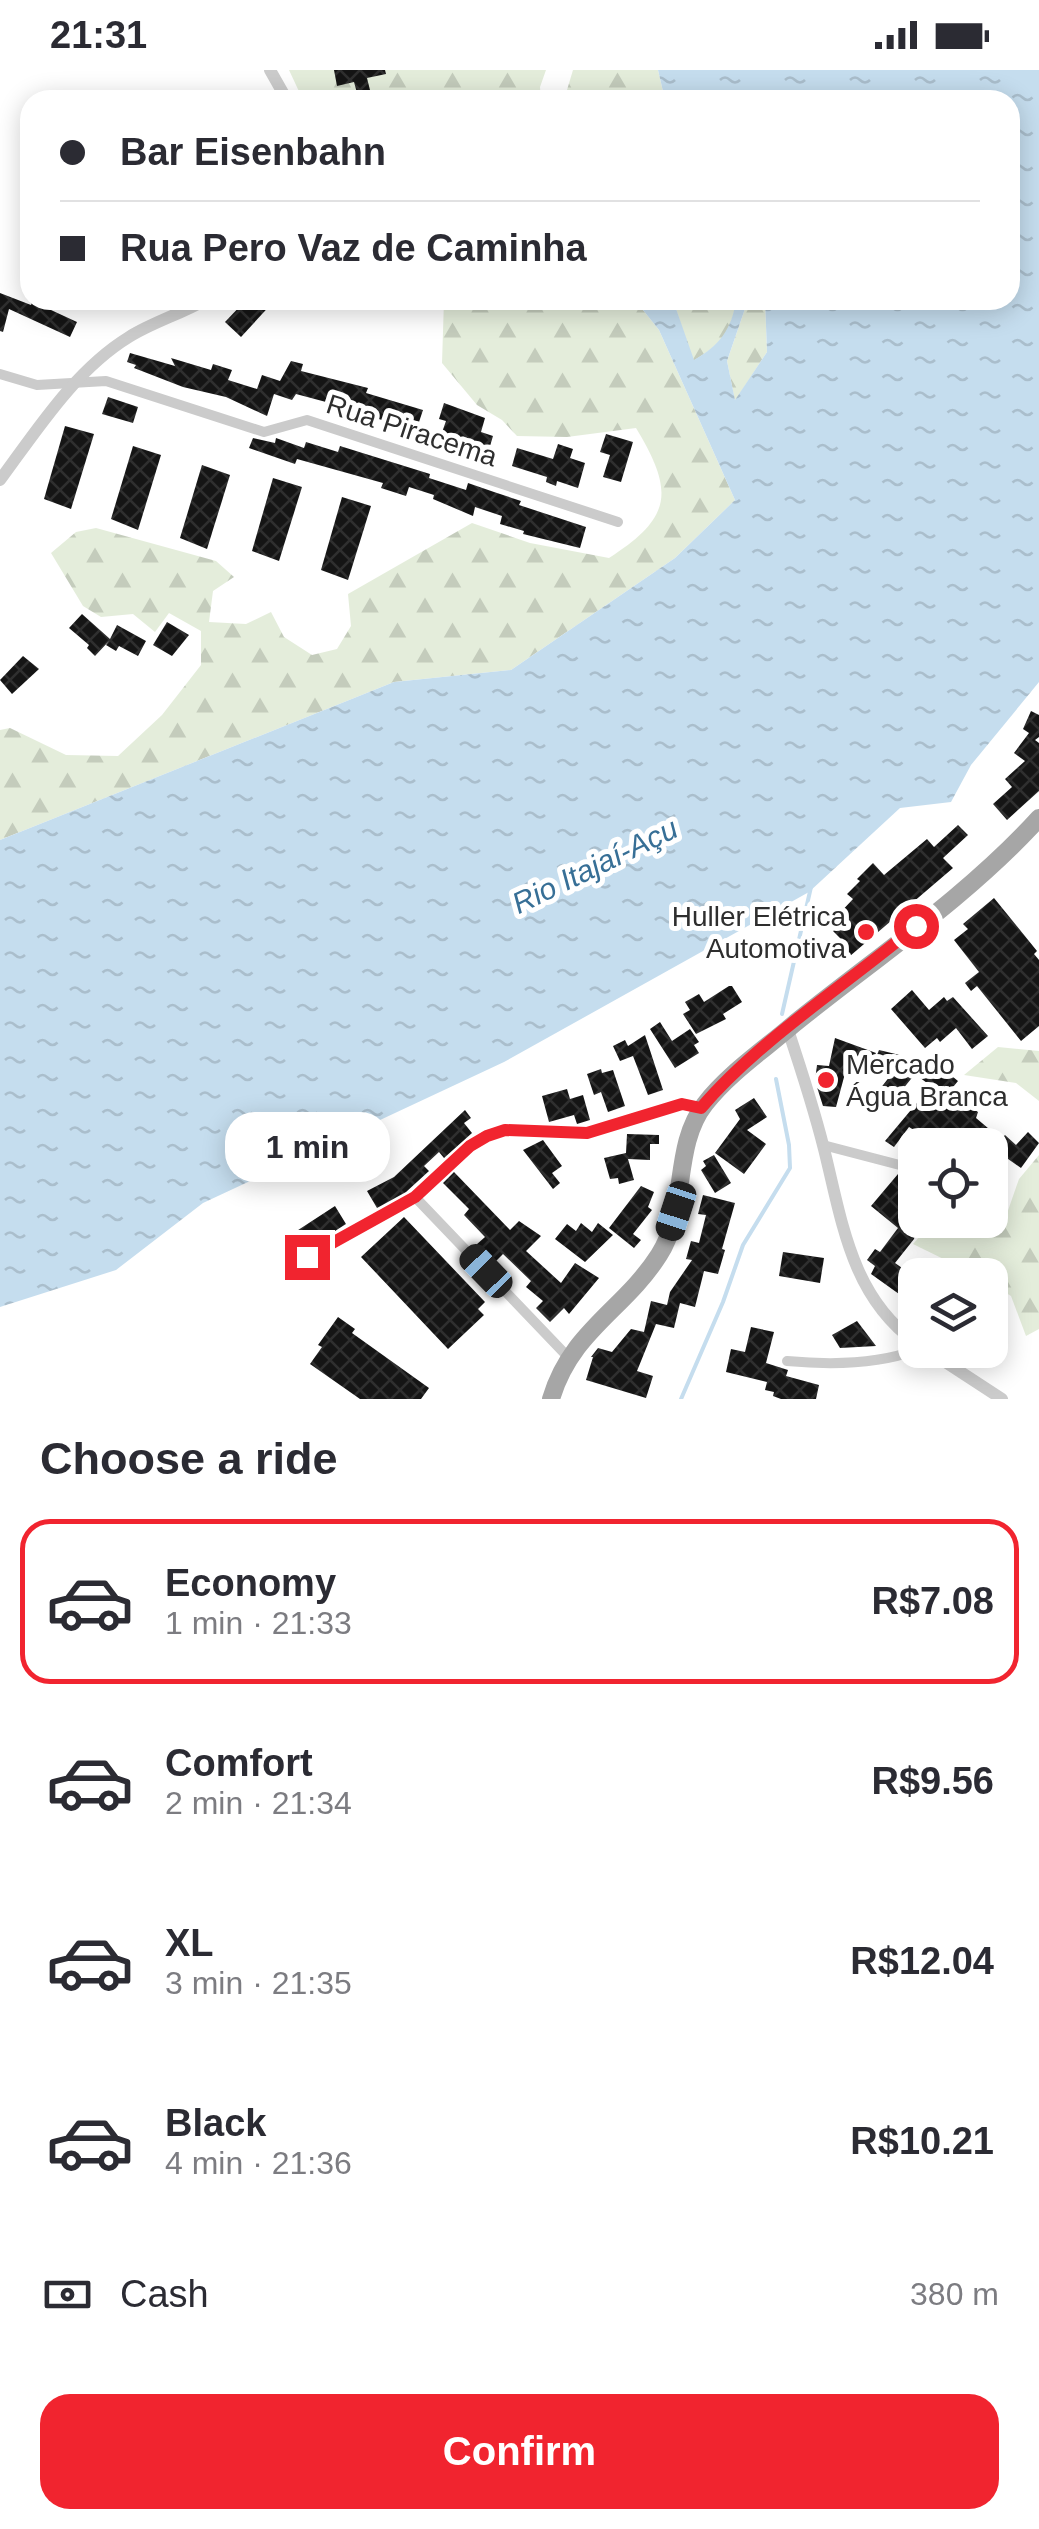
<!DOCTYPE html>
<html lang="en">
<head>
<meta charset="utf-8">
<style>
	:root { --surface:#fff; --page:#f2f2f3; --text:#2b2b33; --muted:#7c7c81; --line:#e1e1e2; --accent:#f1242f }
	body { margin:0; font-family:Helvetica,sans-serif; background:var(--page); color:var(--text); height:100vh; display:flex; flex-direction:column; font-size:38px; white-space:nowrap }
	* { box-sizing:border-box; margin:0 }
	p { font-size:32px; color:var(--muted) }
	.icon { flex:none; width:55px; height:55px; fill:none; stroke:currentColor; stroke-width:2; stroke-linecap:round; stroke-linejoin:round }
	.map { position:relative; height:1329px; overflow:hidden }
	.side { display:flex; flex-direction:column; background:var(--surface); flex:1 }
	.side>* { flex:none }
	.guide { position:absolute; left:20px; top:20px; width:1000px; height:220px; border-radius:30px; box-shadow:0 5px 25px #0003; display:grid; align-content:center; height:220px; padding:0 40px; background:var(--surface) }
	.controls { position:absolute; left:898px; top:1058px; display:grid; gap:20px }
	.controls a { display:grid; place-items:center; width:110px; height:110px; border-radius:20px; background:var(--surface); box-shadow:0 5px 25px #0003; font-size:50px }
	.end { position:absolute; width:45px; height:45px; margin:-22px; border:12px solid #f1242f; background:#fff; box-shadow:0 0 0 5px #fff }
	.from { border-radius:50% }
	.bubble { position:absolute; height:70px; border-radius:30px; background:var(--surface); box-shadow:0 5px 25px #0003; font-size:32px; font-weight:600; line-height:70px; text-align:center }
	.car { position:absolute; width:30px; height:60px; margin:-30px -15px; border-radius:12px; box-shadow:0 0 8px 2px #0007; background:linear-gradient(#222 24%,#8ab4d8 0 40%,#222 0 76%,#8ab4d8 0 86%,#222 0) }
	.guide b { display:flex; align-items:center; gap:35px; height:95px; font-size:38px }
	.guide b+b { border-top:2px solid var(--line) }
	.guide i { width:25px; height:25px; background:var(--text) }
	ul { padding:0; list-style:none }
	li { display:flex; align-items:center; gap:30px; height:165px; margin:0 20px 15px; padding:0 20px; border:5px solid transparent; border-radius:30px }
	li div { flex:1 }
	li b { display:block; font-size:38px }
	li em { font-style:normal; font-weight:600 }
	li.on { border-color:var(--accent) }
	li>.icon { width:90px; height:90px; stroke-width:1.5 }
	h2 { padding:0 40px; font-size:45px; line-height:120px }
	.pay { display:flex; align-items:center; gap:25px; height:110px; padding:0 40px; font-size:38px }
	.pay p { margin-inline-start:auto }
	.cta { display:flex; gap:20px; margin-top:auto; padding:20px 40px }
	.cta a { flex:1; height:115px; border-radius:30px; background:var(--accent); color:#fff; font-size:40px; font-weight:600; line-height:115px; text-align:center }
	.status { display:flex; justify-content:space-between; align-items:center; height:70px; padding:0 50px; background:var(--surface); direction:ltr }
	.status svg { height:28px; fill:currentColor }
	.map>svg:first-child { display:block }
	.forest { fill:url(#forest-firs) }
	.water { fill:url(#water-ripples) }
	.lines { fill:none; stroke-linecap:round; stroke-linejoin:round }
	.stream { stroke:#c5ddee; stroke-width:4 }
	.building { fill:url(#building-cross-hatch) }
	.minor { stroke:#cbcbcb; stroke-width:10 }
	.tertiary { stroke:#cbcbcb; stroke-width:12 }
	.primary { stroke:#a6a6a6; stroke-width:18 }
	.route { stroke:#f1242f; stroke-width:12 }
	.poi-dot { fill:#f1242f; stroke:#fff; stroke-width:4 }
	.labels { text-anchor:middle; stroke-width:10; stroke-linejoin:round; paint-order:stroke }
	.street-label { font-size:28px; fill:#2e2e2e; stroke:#fff }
	.poi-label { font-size:28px; fill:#2e2e2e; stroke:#fff; text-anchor:end }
	.water-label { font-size:30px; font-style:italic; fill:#376f96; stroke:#fff }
</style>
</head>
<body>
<div class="status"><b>21:31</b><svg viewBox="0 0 49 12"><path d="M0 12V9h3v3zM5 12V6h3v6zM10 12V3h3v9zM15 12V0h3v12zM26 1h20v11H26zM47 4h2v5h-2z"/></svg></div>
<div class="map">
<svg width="1039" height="1329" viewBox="0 0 1039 1329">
	<defs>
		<pattern id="forest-firs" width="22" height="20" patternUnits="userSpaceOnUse" patternTransform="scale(2.5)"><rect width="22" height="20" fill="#e4eddb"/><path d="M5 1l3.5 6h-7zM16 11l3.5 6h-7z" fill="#c4ccbc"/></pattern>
		<pattern id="water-ripples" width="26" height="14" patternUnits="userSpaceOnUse" patternTransform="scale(2.5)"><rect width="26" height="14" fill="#c5ddee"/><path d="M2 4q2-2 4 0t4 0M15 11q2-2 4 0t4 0" fill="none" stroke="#aabecc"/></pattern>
		<pattern id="building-cross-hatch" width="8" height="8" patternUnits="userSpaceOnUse" patternTransform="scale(2.5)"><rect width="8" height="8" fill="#151515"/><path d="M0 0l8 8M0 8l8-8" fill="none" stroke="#2f2f2f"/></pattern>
	</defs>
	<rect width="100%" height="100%" fill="#fff"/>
	<!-- forest -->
	<g class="forest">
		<path d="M289,0h257l-6,17 1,13h-238z"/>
		<path d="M573,0h85l7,30h-101z"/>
		<path d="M444,230h191l24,30 76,170 -60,58 -164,112 -117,12 -394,158v-110l10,-2 56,27 52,1 44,-41 39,-50v-34l-32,-18 -14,19 -22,-18 -32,3 -18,-11 -32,-53 25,-21 20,-4 120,33 18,16 -21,14 -4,31 37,2 25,-12 13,25 28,18 25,-6 14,-23 -3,-32 124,-71 58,20 79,15c64,-41 65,-67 27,-130l-69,9 -50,-1 -15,-16 -25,-15 -35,-42z"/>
		<path d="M673,230h63c-4,32 -16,45 -43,61z"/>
		<path d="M748,230h17l2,52 -32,49 -8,-40z"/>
		<path d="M998,977l41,4v50l-23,-18 -52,-8z"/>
		<path d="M1039,1085v174l-13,7 -15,-40 -21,-13v-8h-14l-63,-31 14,-16 34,3 43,-9 15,-43z"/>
	</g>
	<!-- water -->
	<path class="water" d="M658,0h381v612l-68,83 -20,37 -51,6 -91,84 -305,170 -301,141 -87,67 -116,37v-467l394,-158 117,-12 164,-112 60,-58 -76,-170 -24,-30h38l21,60c25,-14 38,-31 42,-60h12l-21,61 8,39 32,-48 -2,-52h245v-200h-345z"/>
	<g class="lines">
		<!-- stream -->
		<g class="stream">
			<path d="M782,944l29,-127"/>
			<path d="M681,1329l42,-97 20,-57 47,-77 -1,-23 -13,-66"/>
		</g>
	</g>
	<!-- building -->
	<g class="building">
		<path d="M334,0h51l1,4 -19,4 3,12 -13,3 -3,-11 -17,4z"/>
		<path d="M0,223l31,12 2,-5h7l13,6 -2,4 26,12 -7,15 -61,-28 -6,23 -3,-1z"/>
		<path d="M246,230h29l-34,37 -16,-15z"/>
		<path d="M130,283l45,13 -4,-8 40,12 2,-6 19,6 -4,10 29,9 5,-14 18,6 11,-20 12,3 -2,7 67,17 -2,5 57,17 -7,21 -90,-29 -30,-8 -4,6 -18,-6 -7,22 -41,-19 -43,-10 -49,-19 2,-3 -9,-3z"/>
		<path d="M108,327l30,10 -5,16 -31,-9z"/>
		<path d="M444,333l41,15 -4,14 12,4 -5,17 -48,-15 6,-17 -7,-2z"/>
		<path d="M65,356l29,8 -23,75 -27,-10z"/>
		<path d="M606,364l27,8 -12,40 -18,-5 7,-22 -10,-3z"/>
		<path d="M253,368l22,5 1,-5 28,10 2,-6 32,10 2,-6 90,28 -1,4 37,12 2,-7 26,9 27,9 -2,4 67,22 -6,21 -57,-14 1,-3 -24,-7 2,-8 -27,-9 -2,9 -40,-17 1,-4 -25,-8 -3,9 -25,-8 2,-5 -86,-24 -2,5 -46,-16z"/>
		<path d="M558,374l15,5 -3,9 15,5 -7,25 -21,-7 -1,5 -10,-4 1,-5 -35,-11 5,-18 36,11z"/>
		<path d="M133,376l28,9 -23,75 -27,-11z"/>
		<path d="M202,395l28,10 -23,74 -27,-11z"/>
		<path d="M273,408l29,9 -23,74 -27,-10z"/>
		<path d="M342,427l29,9 -23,74 -27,-10z"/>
		<path d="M82,544l28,25 7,-14 29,16 -8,15 -19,-10 -3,5 -10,-6 3,-4 -14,15 -8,-8 2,-3 -20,-17z"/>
		<path d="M167,552l22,13 -17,21 -19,-11z"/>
		<path d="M23,586l16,13 -27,25 -12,-14z"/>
		<path d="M1031,641l8,4v22l-4,3 4,3v48l-32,29 -14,-16 19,-17 -7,-8 20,-18 -11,-8 15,-20 -6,-4z"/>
		<path d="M958,755l10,10 -25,23 10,10 -103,88 -11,-10 3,-3 -2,-5 -7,-7 9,-9 -6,-5 17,-18 -6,-5 13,-13 -3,-2 16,-16 11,12 43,-36 7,8z"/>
		<path d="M994,828l43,53 -3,3 5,6v66l-18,15 -44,-55 -6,5 -6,-8 14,-11 -25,-32 14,-11 -5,-5z"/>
		<path d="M729,916h3l10,16 -19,12 3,5 -30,15 -13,-20 7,-4 -5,-8 14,-8 5,8z"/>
		<path d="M912,920l17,20 15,-13 3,4 6,-4 35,39 -16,13 -16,-21 -16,14 -3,-4 -12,10 -34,-39z"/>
		<path d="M660,952l12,19 18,-12 9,13 -5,3 5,8 -24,15 -25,-39z"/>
		<path d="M645,965l18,55 -15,5 -15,-39 -13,5 -7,-15 12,-6 3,6z"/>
		<path d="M835,968l41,15 -9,21 -20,-8 -11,41 -13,-1 -8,-25 2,-16 12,1z"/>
		<path d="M879,980l58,14 21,17 -9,11 29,20 -2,6 25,21 4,-4 11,10 12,-13 11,11 -18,25 -20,-14 -11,13v-22h-18l-19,-14 -9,14h-5l-30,-18 -15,20 -9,-6 46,-55 -16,-12 -25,31 -14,-11 18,-23 -20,-9z"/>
		<path d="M601,999l1,4 11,-3 12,36 -17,6 -7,-20 -7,3 -7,-21z"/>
		<path d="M567,1019l3,10 13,-4 7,25 -13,4 -3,-9 -25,7 -7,-26z"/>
		<path d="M754,1028l13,19 -20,13 19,14 -22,30 -29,-21 25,-34 -5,-9z"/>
		<path d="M465,1040l6,8 -7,5 8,10 -28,25 -5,-6 -15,14 5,5 -23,21 -29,16 -10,-17 27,-14z"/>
		<path d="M627,1064l32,1v9h-9v16l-22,-1 6,21 -15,4 -1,-6 -8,1 -6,-21 22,-5z"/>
		<path d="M543,1070l19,26 -10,7 8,10 -7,6 -30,-39z"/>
		<path d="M714,1085l17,28 -16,10 -14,-23 5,-4 -3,-5z"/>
		<path d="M454,1102l56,58 9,-9 22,15 -15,15 35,32 14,-20 24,15 -30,36 -5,-6 -14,14 -14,-14 7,-7 -17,-14 5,-6 -28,-27 -9,9 -18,-18 9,-8 -21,-22 5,-6 -26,-26z"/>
		<path d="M898,1104l11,6 6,-2v44h3l-4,17 -19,24 20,14v22l-13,-9 -3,4 -28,-20 4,-8 -8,-6 8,-11 5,3 18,-24 -27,-22z"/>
		<path d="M641,1116l13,6 -6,15 4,3 -19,24 8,6 -7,8 -25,-20z"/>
		<path d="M703,1125l32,8 -13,46 3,1 -7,24 -14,-3 -9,36 -15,-4 -6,25 -18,-4 -19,47 16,5 -7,22 -60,-18 7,-23h-2l7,-9 14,4 19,-23 13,3 7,-31 16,4 3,-13 22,-32 -6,-1 5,-18 8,2 7,-28 -8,-1z"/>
		<path d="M335,1136l11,18 -22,14 -2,-4 -20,14 -10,-14z"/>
		<path d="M404,1147l81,85 -7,7 6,6 -36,34 -87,-92z"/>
		<path d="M581,1153l11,9 6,-9 15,12 -28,27 -30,-23 12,-15 9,7z"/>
		<path d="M783,1182l41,6 -4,25 -41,-7z"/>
		<path d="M338,1247l17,12 -3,4 77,55 -8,11h-61l-50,-35 12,-17 -4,-2z"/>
		<path d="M857,1251l19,25 -36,2 -8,-13z"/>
		<path d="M751,1257l23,5 -8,31 22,7 -2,6 33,9 -3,14h-35l-8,-3 1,-4 -9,-2 2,-8 -41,-10 5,-23 14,3z"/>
	</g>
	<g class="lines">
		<!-- minor -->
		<g class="minor">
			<path d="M0,304l37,11 69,-4 158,51 43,-12 311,102"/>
			<path d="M823,1075l92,24"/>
			<path d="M990,1114l9,2"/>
			<path d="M415,1127l153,160"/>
			<path d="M307,1187l108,-60 55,-51 17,-11 18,-5 82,3 95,-29 19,4"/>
			<path d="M787,1291c43,4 89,4 129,-11"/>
		</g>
		<!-- tertiary -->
		<g class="tertiary">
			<path d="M270,0l17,30"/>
			<path d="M0,410c37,-50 75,-110 129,-143 24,-15 52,-23 76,-37"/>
			<path d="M788,960c13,39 26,79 36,119 18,72 27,147 91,193"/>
			<path d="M927,1280l75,49"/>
		</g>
		<!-- primary -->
		<path class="primary" d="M551,1329c20,-68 73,-89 108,-144 29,-45 13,-109 46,-151 24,-31 60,-55 90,-81 82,-66 173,-127 244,-205"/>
	</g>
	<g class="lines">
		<!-- route -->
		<path class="route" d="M307,1187l108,-60 55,-51 17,-10 18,-6 82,3 95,-29 19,4c59,-69 145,-123 215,-182"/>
	</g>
	<!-- markers -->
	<g class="poi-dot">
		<circle cx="866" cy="862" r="10"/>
		<circle cx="826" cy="1010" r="10"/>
	</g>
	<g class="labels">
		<!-- street labels -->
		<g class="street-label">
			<text transform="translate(412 360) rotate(18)" y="10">Rua Piracema</text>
		</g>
		<!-- poi labels -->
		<g class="poi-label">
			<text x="846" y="856">Huller Elétrica<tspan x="846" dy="32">Automotiva</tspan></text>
			<text x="846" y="1004" text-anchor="start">Mercado<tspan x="846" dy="32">Água Branca</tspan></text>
		</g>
		<!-- water labels -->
		<g class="water-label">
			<text transform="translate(595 796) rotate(-26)" y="10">Rio Itajaí-Açu</text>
		</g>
	</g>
</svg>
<div class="controls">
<a><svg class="icon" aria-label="locate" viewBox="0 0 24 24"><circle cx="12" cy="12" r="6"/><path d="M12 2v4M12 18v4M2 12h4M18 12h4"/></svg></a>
<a><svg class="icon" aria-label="layers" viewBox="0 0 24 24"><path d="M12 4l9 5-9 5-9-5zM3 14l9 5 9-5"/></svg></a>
</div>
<i class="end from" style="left:916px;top:856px"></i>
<i class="end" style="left:307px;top:1187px"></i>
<div class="bubble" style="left:225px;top:1042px;width:165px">1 min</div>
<i class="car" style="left:676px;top:1141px;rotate:198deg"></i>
<i class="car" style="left:486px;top:1201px;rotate:316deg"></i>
<div class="guide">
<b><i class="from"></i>Bar Eisenbahn</b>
<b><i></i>Rua Pero Vaz de Caminha</b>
</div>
</div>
<section class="side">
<h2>Choose a ride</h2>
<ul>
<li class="on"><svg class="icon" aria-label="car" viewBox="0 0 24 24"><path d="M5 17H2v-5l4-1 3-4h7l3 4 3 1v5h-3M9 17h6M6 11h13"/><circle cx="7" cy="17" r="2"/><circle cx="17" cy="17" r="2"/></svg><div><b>Economy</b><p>1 min · 21:33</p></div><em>R$7.08</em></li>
<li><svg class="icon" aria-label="car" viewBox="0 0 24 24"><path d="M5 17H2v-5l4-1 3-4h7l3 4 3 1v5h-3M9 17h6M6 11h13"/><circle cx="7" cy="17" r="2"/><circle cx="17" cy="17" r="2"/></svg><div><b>Comfort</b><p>2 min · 21:34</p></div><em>R$9.56</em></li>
<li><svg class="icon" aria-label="car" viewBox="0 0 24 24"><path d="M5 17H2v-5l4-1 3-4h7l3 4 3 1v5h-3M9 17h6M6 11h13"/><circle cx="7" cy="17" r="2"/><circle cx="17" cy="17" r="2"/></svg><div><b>XL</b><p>3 min · 21:35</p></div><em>R$12.04</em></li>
<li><svg class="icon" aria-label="car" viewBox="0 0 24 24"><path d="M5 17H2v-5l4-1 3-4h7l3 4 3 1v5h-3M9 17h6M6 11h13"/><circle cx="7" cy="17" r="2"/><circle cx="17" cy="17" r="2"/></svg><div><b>Black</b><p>4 min · 21:36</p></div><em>R$10.21</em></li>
</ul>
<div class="pay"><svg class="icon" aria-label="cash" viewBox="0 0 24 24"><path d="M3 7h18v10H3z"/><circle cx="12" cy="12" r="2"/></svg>Cash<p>380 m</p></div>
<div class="cta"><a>Confirm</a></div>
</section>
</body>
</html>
